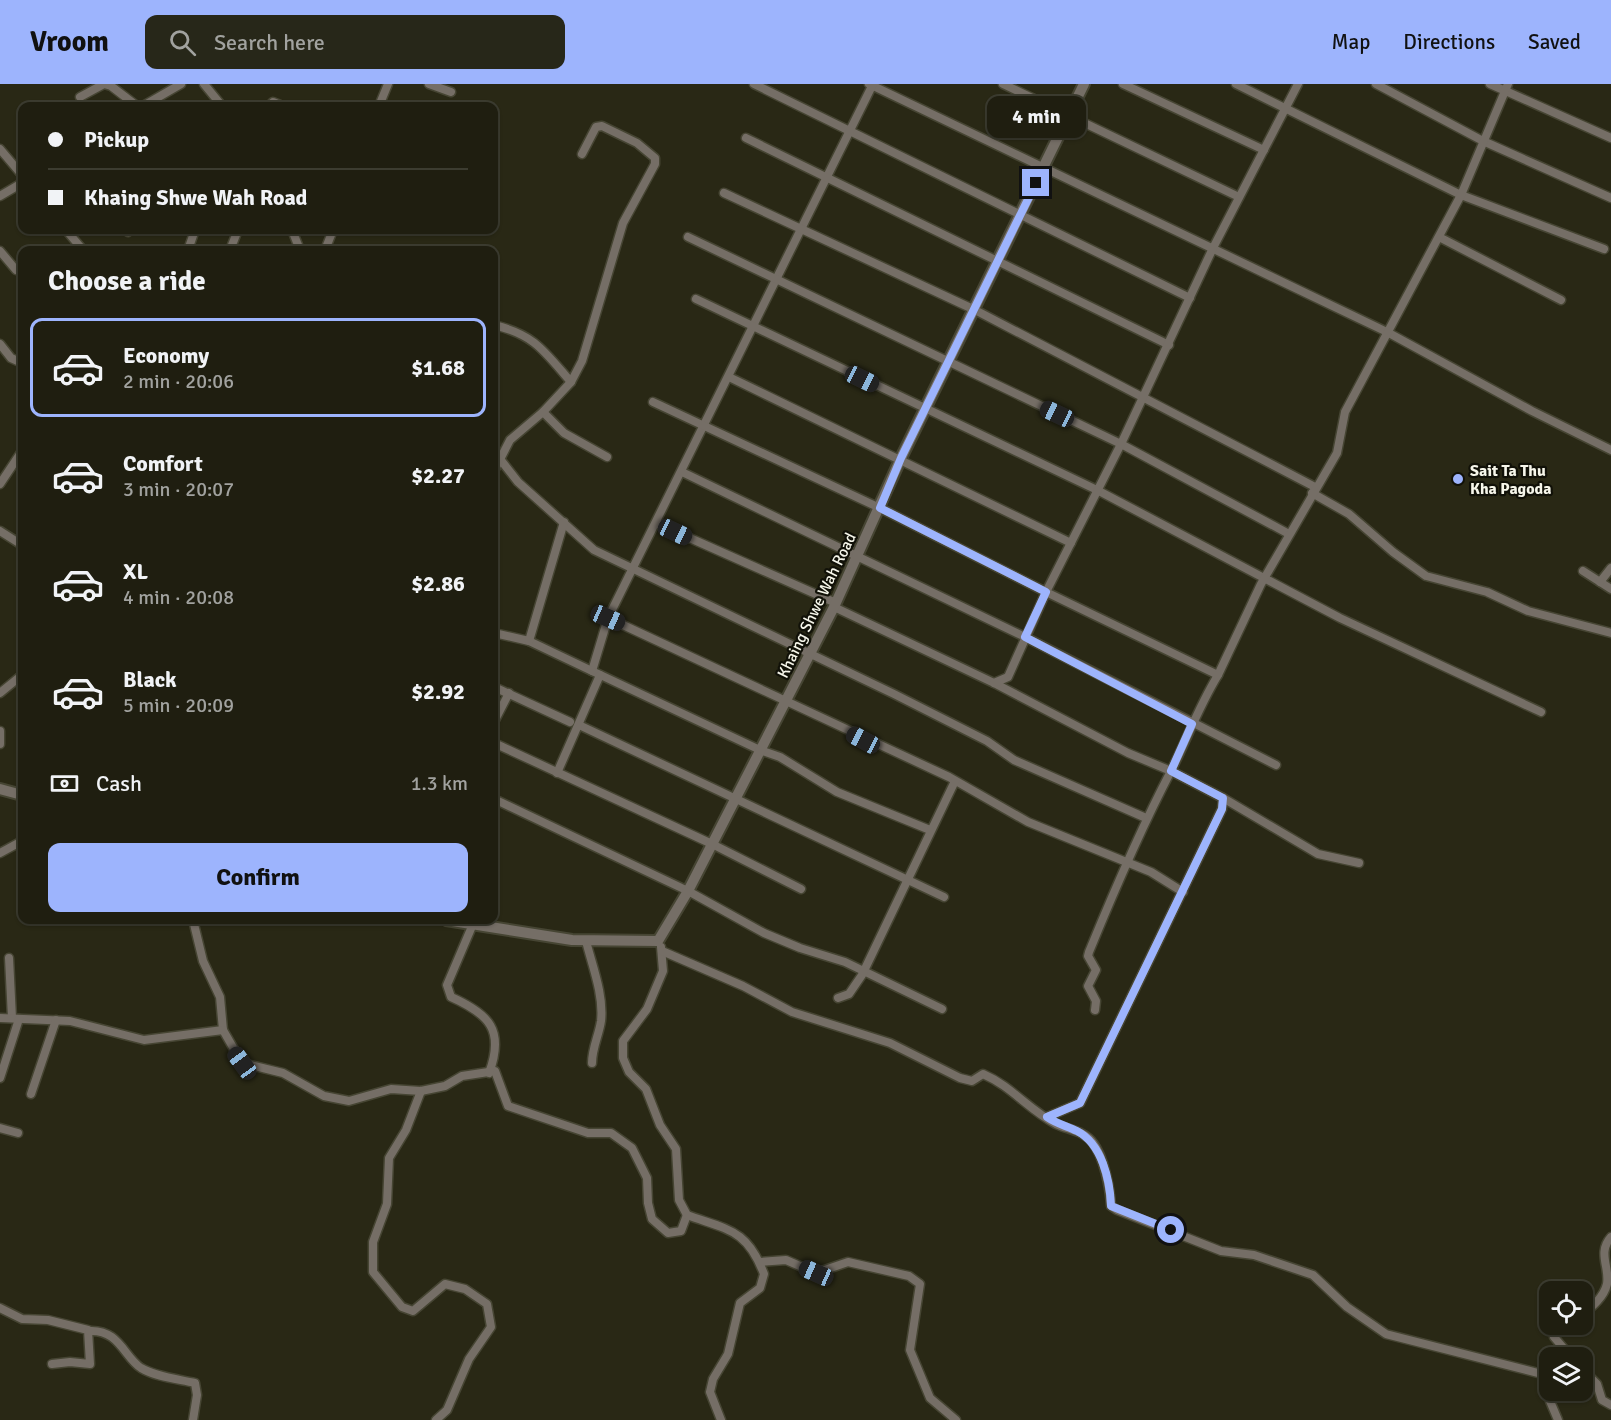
<!DOCTYPE html>
<html lang="en">
<head>
<meta charset="utf-8">
<style>
	:root { --surface:#1f1e10; --page:#272719; --text:#f1f3f6; --muted:#a1a29f; --line:#3c3c30; --accent:#9db4fd }
	body { margin:0; font-family:Signika,sans-serif; background:var(--page); color:var(--text); height:100vh; display:flex; flex-direction:column; font-size:22px; white-space:nowrap }
	* { box-sizing:border-box; margin:0 }
	p { font-size:20px; color:var(--muted) }
	.icon { flex:none; width:33px; height:33px; fill:none; stroke:currentColor; stroke-width:2; stroke-linecap:round; stroke-linejoin:round }
	.map { position:relative; flex:1; overflow:hidden }
	.details { position:absolute; left:18px; top:162px; width:480px; height:678px; display:flex; flex-direction:column; background:var(--surface); border-radius:12px; box-shadow:0 2px 4px #0004,0 0 0 2px var(--line) }
	.details>* { flex:none }
	.hud { position:absolute; left:18px; top:18px; width:480px; height:132px; border-radius:12px; box-shadow:0 2px 4px #0004,0 0 0 2px var(--line); display:grid; align-content:center; height:132px; padding:0 30px; background:var(--surface) }
	.controls { position:absolute; left:1539px; top:1197px; display:grid; gap:12px }
	.controls a { display:grid; place-items:center; width:54px; height:54px; border-radius:12px; background:var(--surface); box-shadow:0 2px 4px #0004,0 0 0 2px var(--line); font-size:30px }
	.end { position:absolute; width:27px; height:27px; margin:-14px; border:8px solid #9db4fd; background:#111; box-shadow:0 0 0 3px #111 }
	.from { border-radius:50% }
	.bubble { position:absolute; height:42px; border-radius:12px; background:var(--surface); box-shadow:0 2px 4px #0004,0 0 0 2px var(--line); font-size:20px; font-weight:700; line-height:42px; text-align:center }
	.car { position:absolute; width:18px; height:36px; margin:-18px -9px; border-radius:8px; box-shadow:0 0 4px 2px #0007; background:linear-gradient(#222 24%,#8ab4d8 0 40%,#222 0 76%,#8ab4d8 0 86%,#222 0) }
	.hud b { display:flex; align-items:center; gap:21px; height:57px; font-size:22px }
	.hud b+b { border-top:2px solid var(--line) }
	.hud i { width:15px; height:15px; background:var(--text) }
	ul { padding:0; list-style:none }
	li { display:flex; align-items:center; gap:18px; height:99px; margin:0 12px 9px; padding:0 18px; border:3px solid transparent; border-radius:12px }
	li div { flex:1 }
	li b { display:block; font-size:22px }
	li em { font-style:normal; font-weight:700 }
	li.selected { border-color:var(--accent) }
	li>.icon { width:54px; height:54px; stroke-width:1.5 }
	h2 { padding:0 30px; font-size:27px; line-height:72px }
	.pay { display:flex; align-items:center; gap:15px; height:66px; padding:0 30px; font-size:22px }
	.pay p { margin-inline-start:auto }
	.action { display:flex; gap:12px; margin-top:auto; padding:12px 30px }
	.action a { flex:1; height:69px; border-radius:12px; background:var(--accent); color:#111; font-size:24px; font-weight:700; line-height:69px; text-align:center }
	header { display:flex; align-items:center; gap:36px; box-sizing:border-box; height:84px; padding:0 30px; background:var(--accent); color:#111 }
	header strong { font-size:28px }
	nav { display:flex; gap:33px; margin-inline-start:auto; font-size:21px }
	.search { width:420px; height:54px; background:var(--page); display:flex; align-items:center; gap:15px; box-sizing:border-box; padding:0 21px; border-radius:12px; color:var(--muted); font-size:22px }
	.map>svg:first-child { display:block }
	.lines { fill:none; stroke-linecap:round; stroke-linejoin:round }
	.minor-casing { stroke:#464533; stroke-width:11 }
	.tertiary-casing { stroke:#464533; stroke-width:14 }
	.minor { stroke:#756e66; stroke-width:8 }
	.tertiary { stroke:#756e66; stroke-width:10 }
	.route { stroke:#9db4fd; stroke-width:8 }
	.poi-dot { fill:#9db4fd; stroke:#111108; stroke-width:2 }
	.labels { text-anchor:middle; stroke-width:4.5; stroke-linejoin:round; paint-order:stroke }
	.poi-label { font-size:16px; font-weight:bold; fill:#f6f6ea; stroke:#111108; text-anchor:start }
	.street-label { font-size:16px; fill:#f6f6ea; stroke:#111108 }
</style>
</head>
<body>
<header>
<strong>Vroom</strong>
<div class="search"><svg class="icon" aria-label="search" viewBox="0 0 24 24"><circle cx="10" cy="10" r="6"/><path d="M15 15l6 6"/></svg>Search here</div>
<nav><a>Map</a><a>Directions</a><a>Saved</a></nav>
</header>
<div class="map">
<svg width="1611" height="1336" viewBox="0 0 1611 1336">
	<rect width="100%" height="100%" fill="#292815"/>
	<g class="lines">
		<!-- minor casing -->
		<g class="minor-casing">
			<g id="minor">
				<path d="M204,0l18,22"/>
				<path d="M429,0l22,8"/>
				<path d="M754,0l436,214"/>
				<path d="M869,0l518,248 145,79 79,39"/>
				<path d="M873,0l-265,534 -16,53 168,79 20,7 57,35 93,38"/>
				<path d="M1003,0l236,113"/>
				<path d="M1123,0l141,66"/>
				<path d="M1236,0l225,111 143,54"/>
				<path d="M1376,0l107,57 128,57"/>
				<path d="M1490,0l121,54"/>
				<path d="M80,13l24,-13 7,2 26,20"/>
				<path d="M143,22l38,-22"/>
				<path d="M269,22l4,-4 10,4"/>
				<path d="M379,22l9,-22"/>
				<path d="M746,54l423,207"/>
				<path d="M0,65l22,26"/>
				<path d="M724,109l251,117 340,177"/>
				<path d="M0,112l22,-13"/>
				<path d="M66,146l17,20"/>
				<path d="M125,146l3,2"/>
				<path d="M292,146l8,20"/>
				<path d="M688,153l433,207 168,90"/>
				<path d="M1439,153l122,63"/>
				<path d="M188,166l7,-20"/>
				<path d="M230,166l8,-20"/>
				<path d="M325,166l8,-20"/>
				<path d="M0,167l16,19"/>
				<path d="M696,215l401,191 243,128 201,94"/>
				<path d="M494,241c41,10 50,26 77,57"/>
				<path d="M0,260l11,14 11,5"/>
				<path d="M729,293l342,166"/>
				<path d="M653,318l227,106 166,84 75,-148 92,-196 85,-164"/>
				<path d="M543,328l21,21 43,24"/>
				<path d="M500,375l18,23 76,68 300,144 93,47 27,19 132,58"/>
				<path d="M494,387l16,-31 33,-28 28,-30 11,-21 41,-138 32,-59v-6l-18,-15 -35,-17 -6,1 -14,27"/>
				<path d="M682,388l343,165 251,128"/>
				<path d="M0,400l22,-33"/>
				<path d="M1312,409l37,21 44,38 33,24 61,16 41,19 83,22"/>
				<path d="M656,439l180,80"/>
				<path d="M0,447l22,14"/>
				<path d="M1583,487l28,18"/>
				<path d="M1600,498l11,-14"/>
				<path d="M834,523l160,76 134,70 43,18 52,27 95,56 41,9"/>
				<path d="M608,534l341,159 79,45 123,50 32,20"/>
				<path d="M494,549l35,8 63,30"/>
				<path d="M529,557l35,-119"/>
				<path d="M994,599l14,-6 38,-85 172,83 43,-91 76,-131 8,-41 116,-217 47,-111"/>
				<path d="M494,603l76,35"/>
				<path d="M0,609l22,-18"/>
				<path d="M494,638l15,-29"/>
				<path d="M579,641l365,172"/>
				<path d="M0,647v13"/>
				<path d="M494,659l218,101 89,45"/>
				<path d="M557,689l43,-98"/>
				<path d="M494,715l194,92 76,42 36,15 45,14 97,47"/>
				<path d="M0,769l22,-12"/>
				<path d="M193,836l10,41 17,36 3,33 19,33 41,10 41,23 25,5 42,-12 30,2 24,-5 17,-10 33,-5 13,35 80,27h23l21,15 15,30 1,25 4,16 16,14 13,-2 6,-16"/>
				<path d="M473,840l-26,61 4,12c38,17 54,33 38,76"/>
				<path d="M586,857c6,24 18,54 15,80 -2,14 -9,27 -9,42"/>
				<path d="M661,863l2,24 -16,38 -24,32v17l6,14 17,17 14,36 16,24 3,51 8,15c41,15 60,14 77,59l-4,14 -20,15 -12,51 -15,25 -3,13 11,28"/>
				<path d="M662,867l81,35 49,26 98,31 70,35 12,3 11,-7c28,12 46,36 73,50 13,6 29,7 37,19 11,14 17,46 18,63l6,4 104,41 33,4 59,20 34,32 39,27 164,42"/>
				<path d="M9,874l3,60"/>
				<path d="M838,914l11,-4 13,-19 93,-194"/>
				<path d="M1095,926l1,-9 -8,-15 8,-16 -8,-14 1,-4c25,-61 51,-122 82,-181 16,-32 28,-65 47,-96"/>
				<path d="M0,934l70,3 74,19 79,-10"/>
				<path d="M0,994l19,-59"/>
				<path d="M421,1007l-15,39 -17,28 -2,46 -14,38v30l29,35 11,4 32,-27 20,5 22,15 4,23 -22,32 -22,51 -11,10"/>
				<path d="M31,1010l25,-74"/>
				<path d="M1047,1033l33,-14 142,-294 1,-11"/>
				<path d="M0,1044l18,5"/>
				<path d="M760,1178l26,-2 30,13 32,-11 61,14 11,8 -10,66 20,48 26,22"/>
				<path d="M0,1224l22,11 26,1 40,10 2,34 -20,-2 -18,2"/>
				<path d="M1582,1231c10,-8 22,-18 25,-31 3,-17 -10,-31 4,-47"/>
				<path d="M1559,1240l-5,13 18,21"/>
				<path d="M89,1247c30,-2 35,26 52,37 15,9 37,11 54,15l2,12 -4,25"/>
				<path d="M1582,1285l15,15 5,16 9,5"/>
				<path d="M1551,1306l-1,11 8,19"/>
			</g>
		</g>
		<!-- tertiary casing -->
		<g class="tertiary-casing">
			<g id="tertiary">
				<path d="M0,705l22,6"/>
				<path d="M446,836l126,20 86,1 30,-50 146,-284 67,-149 183,-374"/>
			</g>
		</g>
		<!-- minor -->
		<use href="#minor" class="minor"/>
		<!-- tertiary -->
		<use href="#tertiary" class="tertiary"/>
	</g>
	<g class="lines">
		<!-- route -->
		<path class="route" d="M1036,99l-135,275 -21,50 166,84 -21,45 167,87 -21,47 52,27 -1,11 -142,294 -33,14c10,7 20,9 30,14 25,13 33,49 34,75l60,24"/>
	</g>
	<!-- markers -->
	<circle class="poi-dot" cx="1458" cy="395" r="6"/>
	<g class="labels">
		<!-- poi labels -->
		<g class="poi-label">
			<text x="1470" y="392">Sait Ta Thu<tspan x="1470" dy="18">Kha Pagoda</tspan></text>
		</g>
		<!-- street labels -->
		<g class="street-label">
			<text transform="translate(816 521) rotate(-64)" y="6">Khaing Shwe Wah Road</text>
		</g>
	</g>
</svg>
<div class="controls">
<a><svg class="icon" aria-label="locate" viewBox="0 0 24 24"><circle cx="12" cy="12" r="6"/><path d="M12 2v4M12 18v4M2 12h4M18 12h4"/></svg></a>
<a><svg class="icon" aria-label="layers" viewBox="0 0 24 24"><path d="M12 4l9 5-9 5-9-5zM3 14l9 5 9-5"/></svg></a>
</div>
<i class="end from" style="left:1171px;top:1146px"></i>
<i class="end" style="left:1036px;top:99px"></i>
<div class="bubble" style="left:987px;top:12px;width:99px">4 min</div>
<i class="car" style="left:862px;top:295px;rotate:116deg"></i>
<i class="car" style="left:1057px;top:330px;rotate:295deg"></i>
<i class="car" style="left:675px;top:448px;rotate:115deg"></i>
<i class="car" style="left:608px;top:534px;rotate:114deg"></i>
<i class="car" style="left:863px;top:656px;rotate:298deg"></i>
<i class="car" style="left:242px;top:979px;rotate:324deg"></i>
<i class="car" style="left:816px;top:1189px;rotate:294deg"></i>
<div class="hud">
<b><i class="from"></i>Pickup</b>
<b><i></i>Khaing Shwe Wah Road</b>
</div>
<section class="details">
<h2>Choose a ride</h2>
<ul>
<li class="selected"><svg class="icon" aria-label="car" viewBox="0 0 24 24"><path d="M5 17H2v-5l4-1 3-4h7l3 4 3 1v5h-3M9 17h6M6 11h13"/><circle cx="7" cy="17" r="2"/><circle cx="17" cy="17" r="2"/></svg><div><b>Economy</b><p>2 min · 20:06</p></div><em>$1.68</em></li>
<li><svg class="icon" aria-label="car" viewBox="0 0 24 24"><path d="M5 17H2v-5l4-1 3-4h7l3 4 3 1v5h-3M9 17h6M6 11h13"/><circle cx="7" cy="17" r="2"/><circle cx="17" cy="17" r="2"/></svg><div><b>Comfort</b><p>3 min · 20:07</p></div><em>$2.27</em></li>
<li><svg class="icon" aria-label="car" viewBox="0 0 24 24"><path d="M5 17H2v-5l4-1 3-4h7l3 4 3 1v5h-3M9 17h6M6 11h13"/><circle cx="7" cy="17" r="2"/><circle cx="17" cy="17" r="2"/></svg><div><b>XL</b><p>4 min · 20:08</p></div><em>$2.86</em></li>
<li><svg class="icon" aria-label="car" viewBox="0 0 24 24"><path d="M5 17H2v-5l4-1 3-4h7l3 4 3 1v5h-3M9 17h6M6 11h13"/><circle cx="7" cy="17" r="2"/><circle cx="17" cy="17" r="2"/></svg><div><b>Black</b><p>5 min · 20:09</p></div><em>$2.92</em></li>
</ul>
<div class="pay"><svg class="icon" aria-label="cash" viewBox="0 0 24 24"><path d="M3 7h18v10H3z"/><circle cx="12" cy="12" r="2"/></svg>Cash<p>1.3 km</p></div>
<div class="action"><a>Confirm</a></div>
</section>
</div>
</body>
</html>
